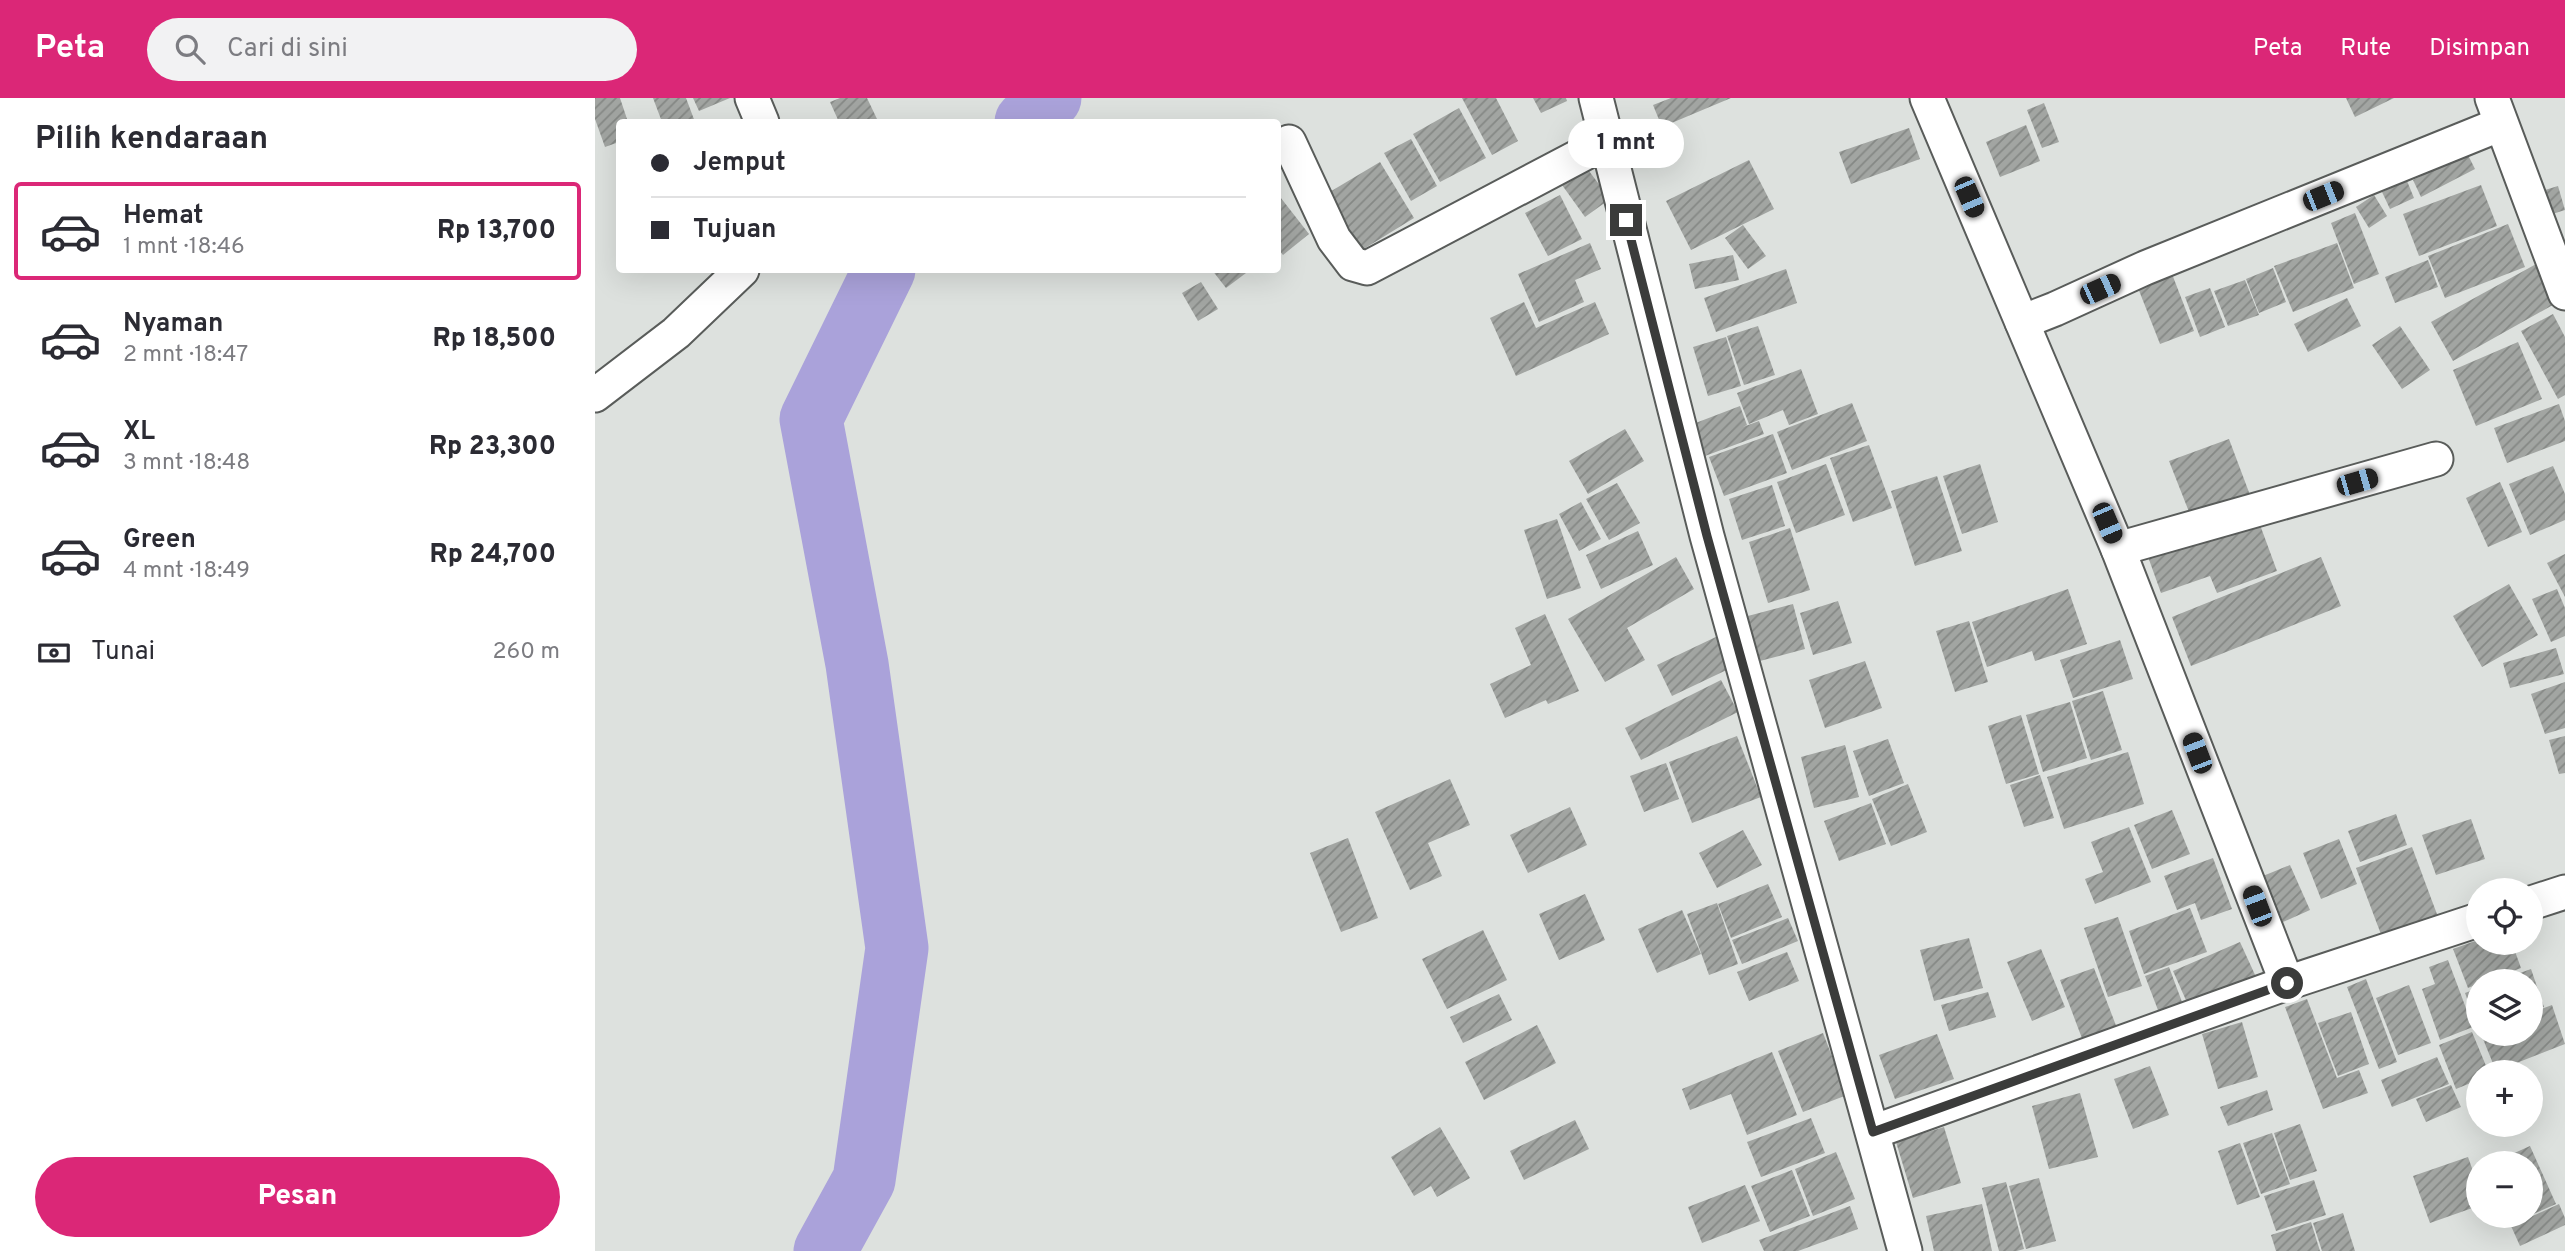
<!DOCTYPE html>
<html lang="id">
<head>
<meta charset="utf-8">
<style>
	:root { --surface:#fff; --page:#f2f2f3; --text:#2b2b33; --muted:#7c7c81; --line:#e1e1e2; --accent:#db2777 }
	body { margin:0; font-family:Overpass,sans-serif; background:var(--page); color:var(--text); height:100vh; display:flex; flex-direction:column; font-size:26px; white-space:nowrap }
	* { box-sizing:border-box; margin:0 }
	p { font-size:23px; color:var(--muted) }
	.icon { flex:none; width:38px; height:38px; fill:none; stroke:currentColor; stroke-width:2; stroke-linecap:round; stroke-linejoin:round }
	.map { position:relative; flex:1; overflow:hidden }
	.drawer { display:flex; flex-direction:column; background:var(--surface); width:595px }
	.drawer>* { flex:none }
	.hud { position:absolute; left:21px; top:21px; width:665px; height:154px; border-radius:7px; box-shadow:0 7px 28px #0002; display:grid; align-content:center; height:154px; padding:0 35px; background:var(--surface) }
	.tools { position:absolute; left:1871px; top:780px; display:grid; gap:14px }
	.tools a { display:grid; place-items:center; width:77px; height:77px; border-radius:50%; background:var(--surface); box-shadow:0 7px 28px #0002; font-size:35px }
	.end { position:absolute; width:32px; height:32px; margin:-16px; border:9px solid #3b3c3b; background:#fff; box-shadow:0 0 0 4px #fff }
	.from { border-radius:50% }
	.bubble { position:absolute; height:49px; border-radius:24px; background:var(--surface); box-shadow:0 7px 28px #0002; font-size:23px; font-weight:800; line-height:49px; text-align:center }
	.car { position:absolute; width:21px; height:42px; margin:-21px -10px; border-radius:9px; box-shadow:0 0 5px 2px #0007; background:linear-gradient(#222 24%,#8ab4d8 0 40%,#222 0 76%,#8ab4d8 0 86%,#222 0) }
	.hud b { display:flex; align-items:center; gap:24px; height:66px; font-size:26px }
	.hud b+b { border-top:2px solid var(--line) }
	.hud i { width:18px; height:18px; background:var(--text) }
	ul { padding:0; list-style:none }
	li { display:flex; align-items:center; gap:21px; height:98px; margin:0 14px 10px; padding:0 21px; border:4px solid transparent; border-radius:7px }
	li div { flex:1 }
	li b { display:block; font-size:26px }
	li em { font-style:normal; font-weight:800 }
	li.active { border-color:var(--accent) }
	li>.icon { width:63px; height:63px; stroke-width:1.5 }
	h2 { padding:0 35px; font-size:32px; line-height:84px }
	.pay { display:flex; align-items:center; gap:18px; height:77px; padding:0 35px; font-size:26px }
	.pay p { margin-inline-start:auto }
	.action { display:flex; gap:14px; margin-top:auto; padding:14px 35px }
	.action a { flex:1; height:80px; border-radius:42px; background:var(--accent); color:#fff; font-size:28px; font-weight:800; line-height:80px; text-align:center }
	header { display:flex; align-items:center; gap:42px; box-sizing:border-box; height:98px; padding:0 35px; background:var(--accent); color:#fff }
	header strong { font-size:33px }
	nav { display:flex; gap:38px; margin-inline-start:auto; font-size:24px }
	.search { width:490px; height:63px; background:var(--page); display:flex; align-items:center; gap:18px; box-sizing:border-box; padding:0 24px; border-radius:38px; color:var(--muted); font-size:26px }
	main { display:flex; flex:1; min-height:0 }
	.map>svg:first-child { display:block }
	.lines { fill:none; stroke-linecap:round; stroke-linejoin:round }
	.river { stroke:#aaa2da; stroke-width:63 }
	.building { fill:url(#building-hatch) }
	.street-casing { stroke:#595c5a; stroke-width:37 }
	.street { stroke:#fff; stroke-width:33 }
	.route { stroke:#3b3c3b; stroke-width:9 }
</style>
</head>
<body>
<header>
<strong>Peta</strong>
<div class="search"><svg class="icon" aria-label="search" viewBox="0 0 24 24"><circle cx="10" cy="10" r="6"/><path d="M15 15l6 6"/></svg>Cari di sini</div>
<nav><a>Peta</a><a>Rute</a><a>Disimpan</a></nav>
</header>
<main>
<section class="drawer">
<h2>Pilih kendaraan</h2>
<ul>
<li class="active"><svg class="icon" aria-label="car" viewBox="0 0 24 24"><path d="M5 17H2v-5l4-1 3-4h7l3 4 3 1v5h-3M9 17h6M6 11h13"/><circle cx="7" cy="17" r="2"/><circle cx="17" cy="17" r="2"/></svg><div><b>Hemat</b><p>1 mnt · 18:46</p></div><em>Rp 13,700</em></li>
<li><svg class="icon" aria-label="car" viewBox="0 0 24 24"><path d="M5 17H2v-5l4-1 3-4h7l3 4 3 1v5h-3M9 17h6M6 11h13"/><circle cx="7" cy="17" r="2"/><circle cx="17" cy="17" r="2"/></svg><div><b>Nyaman</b><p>2 mnt · 18:47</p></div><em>Rp 18,500</em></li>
<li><svg class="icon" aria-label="car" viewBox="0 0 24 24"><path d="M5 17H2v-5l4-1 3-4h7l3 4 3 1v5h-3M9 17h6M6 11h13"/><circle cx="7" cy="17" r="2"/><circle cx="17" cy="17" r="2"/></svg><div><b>XL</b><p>3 mnt · 18:48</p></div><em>Rp 23,300</em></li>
<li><svg class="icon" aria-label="car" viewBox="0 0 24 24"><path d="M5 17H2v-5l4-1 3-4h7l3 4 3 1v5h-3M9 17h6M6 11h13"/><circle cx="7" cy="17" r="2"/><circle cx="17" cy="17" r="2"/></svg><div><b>Green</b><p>4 mnt · 18:49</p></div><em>Rp 24,700</em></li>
</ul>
<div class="pay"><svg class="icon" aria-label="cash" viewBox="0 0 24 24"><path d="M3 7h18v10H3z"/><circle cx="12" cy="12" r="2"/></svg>Tunai<p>260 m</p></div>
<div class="action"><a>Pesan</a></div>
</section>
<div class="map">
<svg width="1970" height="1153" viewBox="0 0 1970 1153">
	<defs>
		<pattern id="building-hatch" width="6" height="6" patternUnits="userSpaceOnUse" patternTransform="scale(1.75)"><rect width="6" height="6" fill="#a2a5a2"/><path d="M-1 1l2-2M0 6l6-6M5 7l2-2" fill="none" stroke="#858885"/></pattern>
	</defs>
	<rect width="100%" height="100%" fill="#dde1de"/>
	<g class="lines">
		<!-- river -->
		<g class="river">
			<path d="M431,24l24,-24"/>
			<path d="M230,1153l39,-71 33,-232 -40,-284 -46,-245 73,-149"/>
		</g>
	</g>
	<!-- building -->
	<g class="building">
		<path d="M0,0h25l8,24h-9v20l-14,5 -10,-28z"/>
		<path d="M58,0h33l9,24h-33z"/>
		<path d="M98,0h37l-31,13z"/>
		<path d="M245,0h27l10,21 -8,3h-30l-9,-20z"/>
		<path d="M867,0h34l22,43 -26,14z"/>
		<path d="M938,0h33l1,3 -26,12z"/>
		<path d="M1076,0h60l-69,29 -9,-22z"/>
		<path d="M1751,0h48l-39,19z"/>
		<path d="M1449,5l15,39 -17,6 -15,-38z"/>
		<path d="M864,10l27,50 -46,24 -27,-48z"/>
		<path d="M1431,27l14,36 -40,16 -14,-35z"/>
		<path d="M1314,30l11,31 -69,25 -12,-32z"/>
		<path d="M816,41l26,47 -26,15 -27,-48z"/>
		<path d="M1872,55l8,16 -54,28 -8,-17z"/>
		<path d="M1154,62l25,49 -83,41 -25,-49z"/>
		<path d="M785,64l34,56 -52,32 -34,-57z"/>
		<path d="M991,69l24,32 -25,18 -23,-32z"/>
		<path d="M1812,83l7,17 -24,11 -8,-17z"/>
		<path d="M1886,87l16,41 -78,30 -16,-42z"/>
		<path d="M1963,88l7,24 -22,7 -8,-24z"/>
		<path d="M682,95l32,41 -26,21 -6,-7z"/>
		<path d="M965,97l22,44 -34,17 -23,-43z"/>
		<path d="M1779,97l13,21 -18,12 -13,-21z"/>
		<path d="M1760,115l24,61 -25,10 -23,-61z"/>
		<path d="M1913,126l17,43 -80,31 -17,-42z"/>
		<path d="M1148,127l23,31 -18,13 -23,-31z"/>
		<path d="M995,145l11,26 -26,11 9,22 -45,20 -21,-48z"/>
		<path d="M1742,145l17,45 -61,24 -19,-46z"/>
		<path d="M1138,157l6,25 -44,9 -6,-25z"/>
		<path d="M1833,162l10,27 -43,16 -10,-26z"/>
		<path d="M1943,165l22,38 -107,60 -22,-39z"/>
		<path d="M1678,170l13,34 -27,11 -13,-34z"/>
		<path d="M1191,171l11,34 -81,29 -12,-34z"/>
		<path d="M617,172h38l-24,18z"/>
		<path d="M1577,176l22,57 -34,13 -22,-56z"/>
		<path d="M1650,182l14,35 -31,11 -14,-35z"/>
		<path d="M606,184l17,27 -20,12 -16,-28z"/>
		<path d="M1615,190l15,39 -25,10 -15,-40z"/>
		<path d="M1752,200l14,28 -53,26 -14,-28z"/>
		<path d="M929,204l12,26 59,-26 14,32 -93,42 -26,-58z"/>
		<path d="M1958,216l12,23v58l-7,4 -37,-68z"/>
		<path d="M1163,228l17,49 -31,10 -17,-49z"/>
		<path d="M1805,228l30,44 -28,19 -30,-44z"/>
		<path d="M1131,239l15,49 -33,10 -15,-49z"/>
		<path d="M1923,244l24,57 -66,27 -23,-56z"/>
		<path d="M1206,271l17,45 -29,11 -6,-15 -34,14 -12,-31z"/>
		<path d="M1257,305l15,38 -75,29 -15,-38z"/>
		<path d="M1964,306l6,17v20l-58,22 -13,-35z"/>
		<path d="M1145,308l7,19 -4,2 16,-6 5,13 -59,22 -12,-32z"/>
		<path d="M1030,331l19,32 -56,33 -19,-33z"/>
		<path d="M1178,336l14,39 -63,23 -15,-39z"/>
		<path d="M1634,341l21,56 -59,22 -22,-56z"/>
		<path d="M1274,347l23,63 -39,14 -23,-64z"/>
		<path d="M1231,366l19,51 -49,18 -19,-51z"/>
		<path d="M1385,366l18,58 -36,12 -19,-58z"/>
		<path d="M1958,368l12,28v26l-35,15 -21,-51z"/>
		<path d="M1342,378l25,75 -47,15 -24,-75z"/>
		<path d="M1905,384l22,50 -34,15 -22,-49z"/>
		<path d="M1022,385l23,40 -31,17 -23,-41z"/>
		<path d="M1177,387l13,41 -43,14 -13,-41z"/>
		<path d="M986,404l20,37 -22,12 -20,-37z"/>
		<path d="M1661,416l21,57 -60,22 -7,-17 -49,17 -14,-39z"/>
		<path d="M962,421l24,69 -34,11 -23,-69z"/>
		<path d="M1195,430l20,62 -42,13 -19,-61z"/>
		<path d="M1043,433l15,34 -52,24 -15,-34z"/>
		<path d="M1970,456v43l-18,-34z"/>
		<path d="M1081,459l18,32 -67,39 18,32 -40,22 -37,-63z"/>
		<path d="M1726,459l20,49 -150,60 -19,-49z"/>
		<path d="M1914,486l29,51 -56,32 -29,-51z"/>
		<path d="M1473,491l19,55 -52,17 -3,-10 -45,16 -15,-45z"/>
		<path d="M1962,491l8,19v28l-14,6 -19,-43z"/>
		<path d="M1243,503l14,42 -39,12 -13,-42z"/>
		<path d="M1198,506l12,45 -49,13 -12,-45z"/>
		<path d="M950,516l34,77 -31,13 -2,-4 -41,18 -15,-34 41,-19 -16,-37z"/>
		<path d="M1374,523l19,61 -33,10 -19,-61z"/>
		<path d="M1125,537l15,31 -63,30 -15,-31z"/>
		<path d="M1525,542l13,39 -60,19 -13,-38z"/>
		<path d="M1961,550l8,26 -54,14 -7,-25z"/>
		<path d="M1270,563l17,47 -57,20 -16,-48z"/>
		<path d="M1126,582l17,32 -97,48 -16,-32z"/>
		<path d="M1970,584v46l-20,6 -14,-40z"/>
		<path d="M1508,593l19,59 -31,10 -19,-59z"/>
		<path d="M1475,604l17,56 -44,14 -17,-57z"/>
		<path d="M1426,617l18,59 -33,10 -18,-58z"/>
		<path d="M1142,638l24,61 -69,26 -23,-61z"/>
		<path d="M1970,638v37l-6,1 -10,-34z"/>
		<path d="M1293,641l16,44 -35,13 -16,-45z"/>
		<path d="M1250,647l14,52 -45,11 -13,-51z"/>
		<path d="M1533,654l16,52 -80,25 -17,-52z"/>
		<path d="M1071,665l13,36 -35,13 -14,-36z"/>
		<path d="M1445,677l14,43 -30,9 -14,-42z"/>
		<path d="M855,681l20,46 -42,18 14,33 -32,14 -35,-78z"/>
		<path d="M1313,686l19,48 -36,14 -19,-47z"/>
		<path d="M1276,705l15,41 -47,17 -15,-40z"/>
		<path d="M975,709l17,38 -59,28 -18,-38z"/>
		<path d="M1577,712l18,44 -38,15 -18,-44z"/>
		<path d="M1801,716l11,31 -47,17 -12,-31z"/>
		<path d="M1876,721l14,40 -49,16 -14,-40z"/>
		<path d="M1534,729l22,55 -56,22 -10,-25 18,-7 -12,-30z"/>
		<path d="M1148,732l19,35 -45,23 -18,-35z"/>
		<path d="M753,740l30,80 -37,14 -31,-79z"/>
		<path d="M1744,741l18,45 -36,15 -18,-46z"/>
		<path d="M1817,749l29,78 -56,20 -29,-77z"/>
		<path d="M1618,760l19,51 -31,11 -6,-17 -18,7 -13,-34z"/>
		<path d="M1695,767l20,45 -27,12 -20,-46z"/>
		<path d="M1173,786l14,33 -51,21 -13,-34z"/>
		<path d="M990,796l20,46 -46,20 -20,-46z"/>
		<path d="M1122,805l21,61 -29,11 -22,-61z"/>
		<path d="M1595,810l17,44 -63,22 -15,-43z"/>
		<path d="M1087,812l19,44 -44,19 -19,-44z"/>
		<path d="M1523,819l24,69 -34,11 -24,-69z"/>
		<path d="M1193,820l10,23 -56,23 -10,-24z"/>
		<path d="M888,832l24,50 -60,29 -25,-50z"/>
		<path d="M1374,840l14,50 -49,13 -14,-51z"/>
		<path d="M1883,842v3h34l9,25 -37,14h-6v2l-10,4 -15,-39z"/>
		<path d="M1645,844l16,35 -67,30 -16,-36z"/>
		<path d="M1446,851l24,58 -33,14 -25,-59z"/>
		<path d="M1192,854l12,29 -50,20 -12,-29z"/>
		<path d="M1853,862l25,67 -33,13 -18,-51 13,-5 -6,-17z"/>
		<path d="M1574,869l16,43 -24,8 -16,-42z"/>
		<path d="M1499,870l26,68 -34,13 -26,-69z"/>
		<path d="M1936,871l13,38 -13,5v-30l-33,-1z"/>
		<path d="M1771,881l31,83 -18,7 -32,-82z"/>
		<path d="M1814,887l22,58 -33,12 -22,-57z"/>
		<path d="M1883,890v40l-13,-35z"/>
		<path d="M1393,894l8,25 -47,14 -8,-26z"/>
		<path d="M904,896l13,26 -49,23 -13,-26z"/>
		<path d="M1712,901l30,79 22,-8 9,23 -45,16 -38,-102z"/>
		<path d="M1957,907l13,39 -69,27 -15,-37h50v-21z"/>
		<path d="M1756,914l18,52 -31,12 -20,-53z"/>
		<path d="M1647,924l16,55 -40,12 -16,-55z"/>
		<path d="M942,927l19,38 -72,37 -19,-38z"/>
		<path d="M1877,934l17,41h-11v7l-22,9 -17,-44z"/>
		<path d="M1228,935l24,62 -44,17 -25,-61z"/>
		<path d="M1342,936l17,45 -59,20 -16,-44z"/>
		<path d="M1177,954l25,63 -50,20 -16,-41 -41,16 -8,-21z"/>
		<path d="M1842,959l12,27 -57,23 -11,-27z"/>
		<path d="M1555,968l19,49 -36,14 -19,-50z"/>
		<path d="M1856,987l10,22 -35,15 -10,-23z"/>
		<path d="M1672,992l6,20 -45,16 -8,-19z"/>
		<path d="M1485,995l18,64 -49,12 -17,-63z"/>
		<path d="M1216,1020l14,35 -64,24 -14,-35z"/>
		<path d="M980,1022l14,29 -65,31 -14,-29z"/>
		<path d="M1705,1026l17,47 -27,9 -16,-47z"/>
		<path d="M845,1029l30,51 -33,19 -6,-11 -17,10 -23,-39z"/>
		<path d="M1349,1029l17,56 -48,15 -17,-56z"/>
		<path d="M1677,1035l18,51 -29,10 -18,-51z"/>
		<path d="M1645,1045l20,54 -23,8 -19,-54z"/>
		<path d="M1935,1048l26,58 -25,11v-51h-41z"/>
		<path d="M1241,1054l19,47 -42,17 -18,-47z"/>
		<path d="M1873,1059l10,28v21l-48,17 -17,-47z"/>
		<path d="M1197,1072l18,46 -40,16 -19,-46z"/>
		<path d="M1444,1080l17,63 -30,8 -17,-63z"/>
		<path d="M1719,1082l12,35 -50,16 -12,-35z"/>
		<path d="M1411,1084l18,67 -7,2h-18l-17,-63z"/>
		<path d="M1150,1087l15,36 -58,22 -14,-36z"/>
		<path d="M1387,1106l10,47h-58l-8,-35z"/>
		<path d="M1964,1106l6,14v7l-45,21 -9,-20z"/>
		<path d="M1255,1108l8,23 -60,22h-34l-5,-11z"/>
		<path d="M1748,1115l12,38h-33l-9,-28z"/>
		<path d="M1716,1124l9,29h-44l-5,-16z"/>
	</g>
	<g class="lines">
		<!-- street casing -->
		<g class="street-casing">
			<g id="street">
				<path d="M157,0l10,24"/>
				<path d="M1001,0l111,438 198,715"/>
				<path d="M1332,0l191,451 169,434"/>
				<path d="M1897,0l73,195"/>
				<path d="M694,44l45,97 19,25 14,4 239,-126"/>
				<path d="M1427,224l33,-13 90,-41 356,-144"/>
				<path d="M0,297l81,-62 66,-63"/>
				<path d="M1523,451l318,-90"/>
				<path d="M1936,805l34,-11"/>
				<path d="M1278,1034l414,-149 191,-63"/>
			</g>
		</g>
		<!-- street -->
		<use href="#street" class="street"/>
	</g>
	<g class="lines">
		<!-- route -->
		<path class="route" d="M1031,122l81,316 166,596 414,-149"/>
	</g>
</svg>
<div class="tools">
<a><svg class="icon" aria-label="locate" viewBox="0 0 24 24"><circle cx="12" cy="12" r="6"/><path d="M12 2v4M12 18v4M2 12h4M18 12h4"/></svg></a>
<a><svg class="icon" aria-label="layers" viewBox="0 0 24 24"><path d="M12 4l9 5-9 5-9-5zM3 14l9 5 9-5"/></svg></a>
<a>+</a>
<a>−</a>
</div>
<i class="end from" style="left:1692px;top:885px"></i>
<i class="end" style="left:1031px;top:122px"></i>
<div class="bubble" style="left:973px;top:21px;width:116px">1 mnt</div>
<i class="car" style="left:1728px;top:98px;rotate:68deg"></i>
<i class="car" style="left:1374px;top:99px;rotate:157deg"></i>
<i class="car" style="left:1505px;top:191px;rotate:66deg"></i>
<i class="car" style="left:1762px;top:384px;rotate:74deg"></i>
<i class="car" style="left:1512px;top:425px;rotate:157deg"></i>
<i class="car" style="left:1602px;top:655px;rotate:339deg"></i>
<i class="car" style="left:1662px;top:808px;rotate:339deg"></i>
<div class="hud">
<b><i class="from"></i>Jemput</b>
<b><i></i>Tujuan</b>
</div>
</div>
</main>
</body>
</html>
